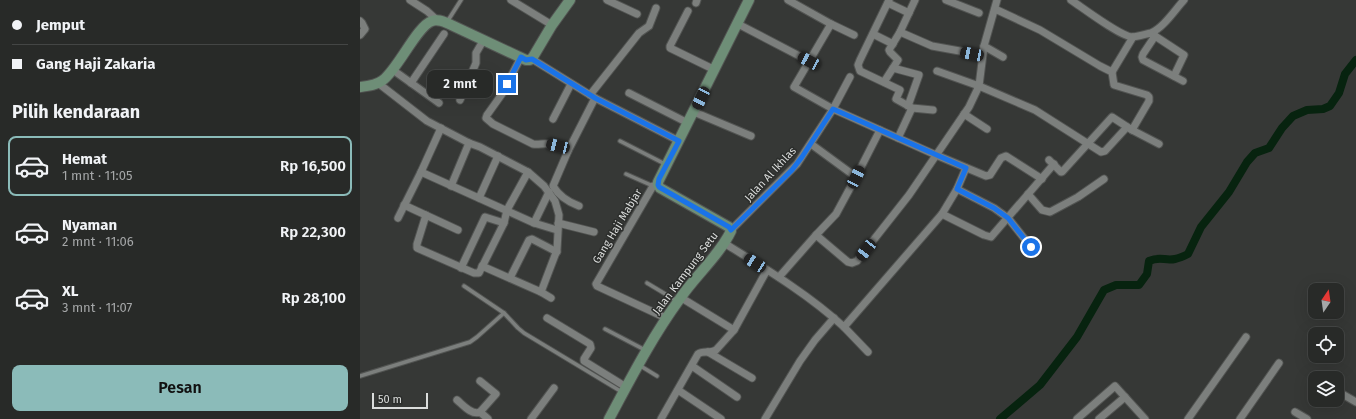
<!DOCTYPE html>
<html lang="id">
<head>
<meta charset="utf-8">
<style>
	:root { --surface:#282a28; --page:#303230; --text:#f1f3f6; --muted:#a5a7a8; --line:#444645; --accent:#8bbbb9 }
	body { margin:0; font-family:"Fira Sans",sans-serif; background:var(--page); color:var(--text); height:100vh; display:flex; flex-direction:column; font-size:15px; white-space:nowrap }
	* { box-sizing:border-box; margin:0 }
	p { font-size:13px; color:var(--muted) }
	.icon { flex:none; width:22px; height:22px; fill:none; stroke:currentColor; stroke-width:2; stroke-linecap:round; stroke-linejoin:round }
	.map { position:relative; flex:1; overflow:hidden }
	.side { display:flex; flex-direction:column; background:var(--surface); width:360px }
	.side>* { flex:none }
	.top-card { display:grid; align-content:center; height:88px; padding:0 12px; background:var(--surface) }
	.needle { width:26px; rotate:13deg }
	.buttons { position:absolute; left:948px; top:283px; display:grid; gap:8px }
	.buttons a { display:grid; place-items:center; width:36px; height:36px; border-radius:8px; background:var(--surface); box-shadow:0 4px 16px #0002,0 0 0 1px var(--line); font-size:20px }
	.scale { position:absolute; left:12px; bottom:10px; width:56px; box-sizing:border-box; padding-left:4px; border:2px solid #dbdddc; border-top:0; font-size:11px; line-height:14px; white-space:nowrap; color:#dbdddc; -webkit-text-stroke:3px #2c2e2c; paint-order:stroke }
	.end { position:absolute; width:18px; height:18px; margin:-9px; border:5px solid #1a73e8; background:#fff; box-shadow:0 0 0 2px #fff }
	.from { border-radius:50% }
	.bubble { position:absolute; height:28px; border-radius:8px; background:var(--surface); box-shadow:0 4px 16px #0002,0 0 0 1px var(--line); font-size:13px; font-weight:600; line-height:28px; text-align:center }
	.car { position:absolute; width:12px; height:24px; margin:-12px -6px; border-radius:5px; box-shadow:0 0 3px 1px #0007; background:linear-gradient(#222 24%,#8ab4d8 0 40%,#222 0 76%,#8ab4d8 0 86%,#222 0) }
	.top-card b { display:flex; align-items:center; gap:14px; height:38px; font-size:15px }
	.top-card b+b { border-top:1px solid var(--line) }
	.top-card i { width:10px; height:10px; background:var(--text) }
	ul { padding:0; list-style:none }
	li { display:flex; align-items:center; gap:12px; height:60px; margin:0 8px 6px; padding:0 4px; border:2px solid transparent; border-radius:8px }
	li div { flex:1 }
	li b { display:block; font-size:15px }
	li em { font-style:normal; font-weight:600 }
	li.selected { border-color:var(--accent) }
	li>.icon { width:36px; height:36px; stroke-width:1.5 }
	h2 { padding:0 12px; font-size:18px; line-height:48px }
	.button { display:flex; gap:8px; margin-top:auto; padding:8px 12px }
	.button a { flex:1; height:46px; border-radius:8px; background:var(--accent); color:#111; font-size:16px; font-weight:600; line-height:46px; text-align:center }
	main { display:flex; flex:1; min-height:0 }
	.map>svg:first-child { display:block }
	.lines { fill:none; stroke-linecap:round; stroke-linejoin:round }
	.canal { stroke:#07230f; stroke-width:8 }
	.lane-casing { stroke:#525452; stroke-width:5.5 }
	.street-casing { stroke:#525452; stroke-width:9 }
	.secondary-casing { stroke:#525452; stroke-width:12 }
	.lane { stroke:#7c7f7d; stroke-width:3.5 }
	.street { stroke:#7c7f7d; stroke-width:7 }
	.secondary { stroke:#6e8e77; stroke-width:10 }
	.route { stroke:#1a73e8; stroke-width:5 }
	.labels { text-anchor:middle; stroke-width:3; stroke-linejoin:round; paint-order:stroke }
	.street-label { font-size:11px; fill:#dbdddc; stroke:#2c2e2c }
</style>
</head>
<body>
<main>
<section class="side">
<div class="top-card">
<b><i class="from"></i>Jemput</b>
<b><i></i>Gang Haji Zakaria</b>
</div>
<h2>Pilih kendaraan</h2>
<ul>
<li class="selected"><svg class="icon" aria-label="car" viewBox="0 0 24 24"><path d="M5 17H2v-5l4-1 3-4h7l3 4 3 1v5h-3M9 17h6M6 11h13"/><circle cx="7" cy="17" r="2"/><circle cx="17" cy="17" r="2"/></svg><div><b>Hemat</b><p>1 mnt · 11:05</p></div><em>Rp 16,500</em></li>
<li><svg class="icon" aria-label="car" viewBox="0 0 24 24"><path d="M5 17H2v-5l4-1 3-4h7l3 4 3 1v5h-3M9 17h6M6 11h13"/><circle cx="7" cy="17" r="2"/><circle cx="17" cy="17" r="2"/></svg><div><b>Nyaman</b><p>2 mnt · 11:06</p></div><em>Rp 22,300</em></li>
<li><svg class="icon" aria-label="car" viewBox="0 0 24 24"><path d="M5 17H2v-5l4-1 3-4h7l3 4 3 1v5h-3M9 17h6M6 11h13"/><circle cx="7" cy="17" r="2"/><circle cx="17" cy="17" r="2"/></svg><div><b>XL</b><p>3 mnt · 11:07</p></div><em>Rp 28,100</em></li>
</ul>
<div class="button"><a>Pesan</a></div>
</section>
<div class="map">
<svg width="996" height="419" viewBox="0 0 996 419">
	<rect width="100%" height="100%" fill="#363836"/>
	<g class="lines">
		<!-- canal -->
		<path class="canal" d="M640,419l40,-34 37,-48 27,-47 12,-5h23l8,-11 2,-13c11,-5 16,0 26,-2 5,-1 9,-3 13,-5l13,-27 28,-35 18,-30 8,-9 14,-5 13,-20 11,-12 14,-6 16,-1 7,-3 9,-13 6,-19 11,-14"/>
		<!-- lane casing -->
		<g class="lane-casing">
			<g id="lane">
				<path d="M87,22l14,-22"/>
				<path d="M260,141l45,23"/>
				<path d="M266,174l27,12"/>
				<path d="M287,283l30,18"/>
				<path d="M104,286l40,27"/>
				<path d="M245,329l40,21"/>
				<path d="M279,365l18,11"/>
				<path d="M0,376l110,-34 7,-5 27,-24 14,15 6,5 98,59"/>
			</g>
		</g>
		<!-- street casing -->
		<g class="street-casing">
			<g id="street">
				<path d="M50,0l17,11 10,9"/>
				<path d="M151,0l41,25"/>
				<path d="M247,0l30,14"/>
				<path d="M428,0l43,24 23,11"/>
				<path d="M529,0l-29,60 -2,5 2,6 40,19 -4,9 16,9 21,2"/>
				<path d="M586,0l33,13"/>
				<path d="M711,0c12,8 49,36 61,37 5,0 14,-3 19,-4 13,-6 23,-22 33,-33"/>
				<path d="M336,3l1,-3"/>
				<path d="M528,3l21,10"/>
				<path d="M635,9l45,21 60,36 12,6 2,13 33,10 2,2v4l-17,29"/>
				<path d="M328,11l-18,35v2l45,22"/>
				<path d="M0,21l2,2 3,6 -5,6"/>
				<path d="M378,24l71,37"/>
				<path d="M471,24l-37,63 39,22 103,46 50,21 4,-1 11,-17 5,-2 36,23"/>
				<path d="M540,32l32,14 50,9"/>
				<path d="M513,34l20,10"/>
				<path d="M792,34l32,21 -10,21"/>
				<path d="M795,36l-12,18 -1,3 1,3 40,21"/>
				<path d="M624,46l19,11"/>
				<path d="M161,57l-19,37 -15,21 -1,3 7,6 40,20c5,1 11,-1 16,0 7,0 13,4 19,7"/>
				<path d="M172,59l63,39 84,43"/>
				<path d="M533,68l5,-8 -8,-8 -1,-2 11,-18 15,-32"/>
				<path d="M33,70l46,33"/>
				<path d="M577,71l42,15 56,24 66,42 4,-1 22,-24"/>
				<path d="M752,72l21,-35"/>
				<path d="M524,82l9,-14 26,7 -11,31"/>
				<path d="M18,83l49,38 42,22 11,4 48,25 16,14 11,15 4,14 -2,35 -16,42"/>
				<path d="M51,83l33,-49"/>
				<path d="M269,93l59,30"/>
				<path d="M230,95l49,-62 10,-7 7,-18"/>
				<path d="M100,100l16,-37v-10l7,-12"/>
				<path d="M334,112l57,24"/>
				<path d="M604,114l23,15"/>
				<path d="M193,119l18,-35"/>
				<path d="M538,138l14,-30"/>
				<path d="M451,144l45,33"/>
				<path d="M689,160l12,12h1l50,-55 20,13 27,14"/>
				<path d="M61,172l113,51 23,7"/>
				<path d="M298,185l-5,1 -57,98 1,2 69,32"/>
				<path d="M91,186l18,-43"/>
				<path d="M597,189l37,19 14,10 23,29"/>
				<path d="M668,194l14,16 8,2 28,-15 26,-18"/>
				<path d="M119,198l19,-42"/>
				<path d="M44,205l54,25"/>
				<path d="M219,206c-11,-4 -20,-10 -26,-20l15,-35 27,-53"/>
				<path d="M582,214l42,21 7,2 63,-73"/>
				<path d="M66,215l-9,29v4l57,25h5l25,-50 3,-13 21,-38"/>
				<path d="M38,218l23,-46 20,-44"/>
				<path d="M174,223l15,-31"/>
				<path d="M198,223l36,9"/>
				<path d="M371,230l66,-66 36,-55 17,-32"/>
				<path d="M456,235l20,-21 20,-37 24,-47"/>
				<path d="M364,243c42,26 84,51 120,84l98,-113 15,-25 9,-21"/>
				<path d="M122,266l59,26 10,6"/>
				<path d="M101,268l24,-51 19,6"/>
				<path d="M419,277l37,-42 32,27 4,1 5,-2 52,-66 60,-88 10,-21 5,-40 13,-46"/>
				<path d="M150,278l19,-38 3,-1 25,13"/>
				<path d="M320,297l54,33"/>
				<path d="M187,318l43,26 1,4 -7,11v2l42,26"/>
				<path d="M484,327l24,25"/>
				<path d="M348,352l44,26"/>
				<path d="M332,366l45,31"/>
				<path d="M120,381l16,13 -16,18 8,7"/>
				<path d="M318,390l43,29"/>
				<path d="M977,391l19,11"/>
				<path d="M97,400c6,5 15,16 23,12"/>
				<path d="M935,412l12,7"/>
				<path d="M171,419l23,-31"/>
				<path d="M301,419l37,-65c5,-4 12,0 18,-4l18,-20 33,-60"/>
				<path d="M405,419l35,-58 15,-21 19,-22"/>
				<path d="M717,419l38,-33 30,33"/>
				<path d="M739,419l26,-22"/>
				<path d="M828,419l58,-82"/>
				<path d="M880,419l39,-56"/>
			</g>
		</g>
		<!-- secondary casing -->
		<g class="secondary-casing">
			<g id="secondary">
				<path d="M0,87c8,-1 17,-2 23,-7 15,-11 34,-54 49,-59 5,-2 10,0 15,2l79,37h4l3,-3 19,-32 18,-25"/>
				<path d="M249,419c22,-41 43,-82 70,-119 15,-23 40,-44 52,-69l-2,-4 -69,-39 -2,-3v-3l91,-182"/>
			</g>
		</g>
		<!-- lane -->
		<use href="#lane" class="lane"/>
		<!-- street -->
		<use href="#street" class="street"/>
		<!-- secondary -->
		<use href="#secondary" class="secondary"/>
	</g>
	<g class="lines">
		<!-- route -->
		<path class="route" d="M147,84l14,-27 5,3 6,-1 63,39 84,43 -20,38 -1,6 1,2 70,40 2,3 61,-60 10,-13 31,-48 133,59 -9,21 37,19 14,10 23,29"/>
	</g>
	<g class="labels">
		<!-- street labels -->
		<g class="street-label">
			<text transform="translate(410 174) rotate(-47)" y="4">Jalan Al Ikhlas</text>
			<text transform="translate(257 226) rotate(-59)" y="4">Gang Haji Mabjar</text>
			<text transform="translate(325 273) rotate(-53)" y="4">Jalan Kampung Setu</text>
		</g>
	</g>
</svg>
<div class="buttons">
<a><svg class="needle" viewBox="-14 -14 28 28"><path d="M0-13l5 13h-10z" fill="#e53935"/><path d="M0 13l5-13h-10z" fill="#a5a7a8"/></svg></a>
<a><svg class="icon" aria-label="locate" viewBox="0 0 24 24"><circle cx="12" cy="12" r="6"/><path d="M12 2v4M12 18v4M2 12h4M18 12h4"/></svg></a>
<a><svg class="icon" aria-label="layers" viewBox="0 0 24 24"><path d="M12 4l9 5-9 5-9-5zM3 14l9 5 9-5"/></svg></a>
</div>
<div class="scale">50 m</div>
<i class="end from" style="left:671px;top:247px"></i>
<i class="end" style="left:147px;top:84px"></i>
<div class="bubble" style="left:67px;top:70px;width:66px">2 mnt</div>
<i class="car" style="left:612px;top:54px;rotate:281deg"></i>
<i class="car" style="left:449px;top:61px;rotate:298deg"></i>
<i class="car" style="left:341px;top:98px;rotate:206deg"></i>
<i class="car" style="left:198px;top:146px;rotate:284deg"></i>
<i class="car" style="left:496px;top:177px;rotate:27deg"></i>
<i class="car" style="left:506px;top:250px;rotate:218deg"></i>
<i class="car" style="left:395px;top:263px;rotate:303deg"></i>
</div>
</main>
</body>
</html>
